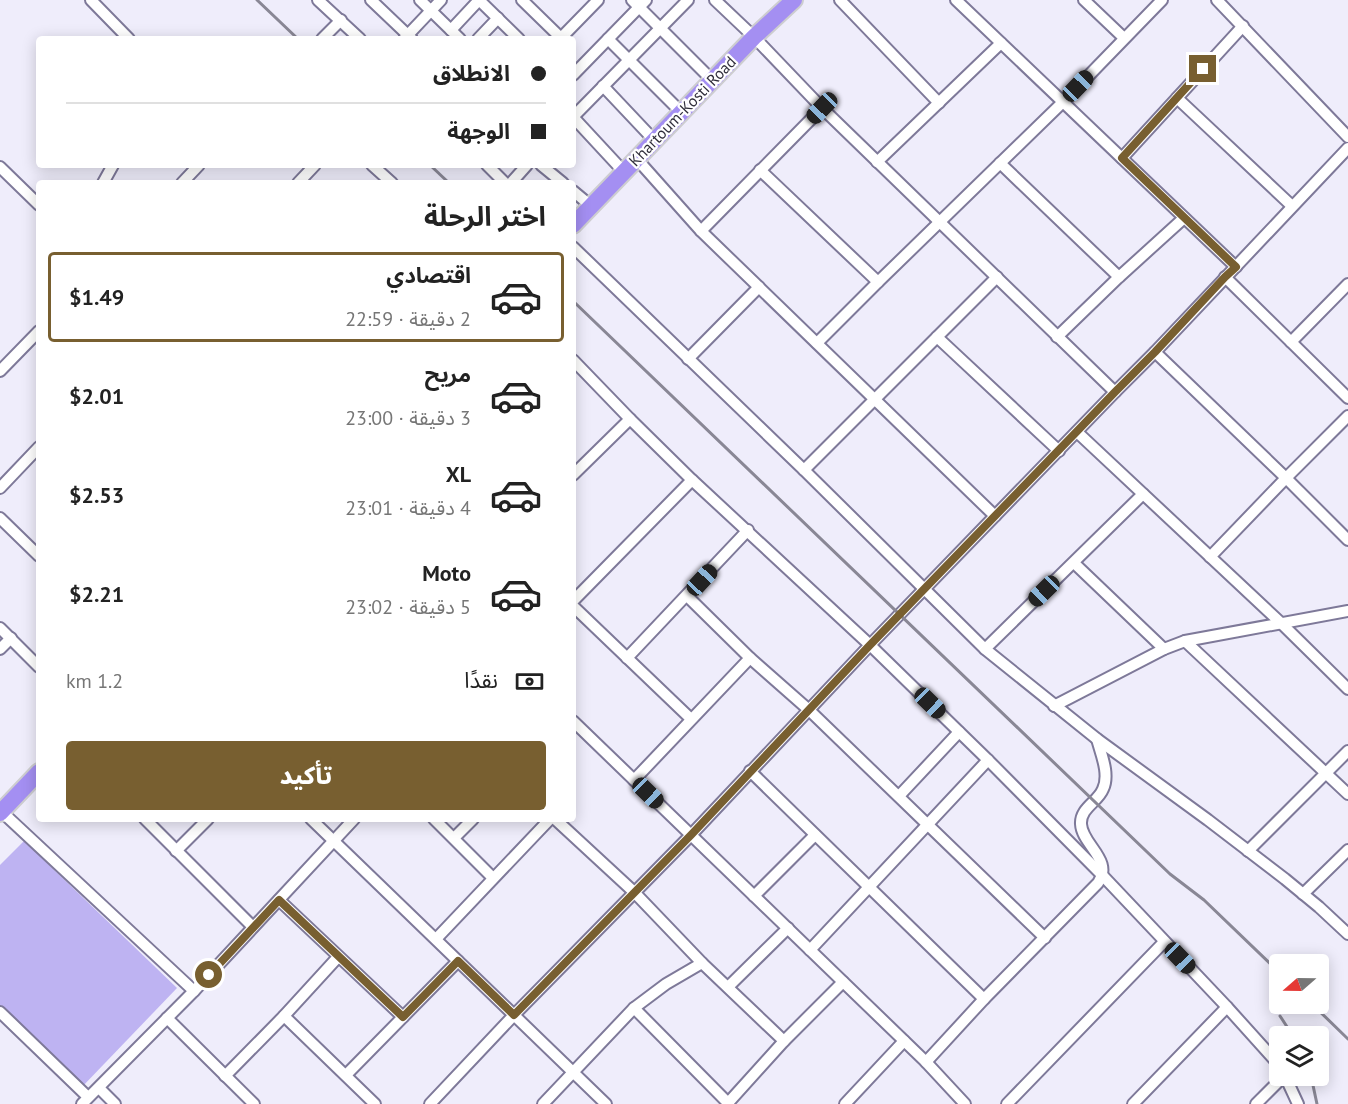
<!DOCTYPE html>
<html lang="ar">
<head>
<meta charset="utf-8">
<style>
	:root { --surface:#fff; --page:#f6f6f6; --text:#222; --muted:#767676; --line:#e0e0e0; --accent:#785f30 }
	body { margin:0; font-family:"PT Sans","Noto Sans Arabic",sans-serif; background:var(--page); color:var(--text); direction:rtl; height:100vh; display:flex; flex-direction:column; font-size:22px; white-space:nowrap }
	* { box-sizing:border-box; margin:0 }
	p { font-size:20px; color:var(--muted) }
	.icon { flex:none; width:33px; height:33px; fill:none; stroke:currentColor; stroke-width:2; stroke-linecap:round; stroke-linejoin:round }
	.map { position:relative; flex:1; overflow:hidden; direction:ltr }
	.sheet { position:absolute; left:36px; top:180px; width:540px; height:642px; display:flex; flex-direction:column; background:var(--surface); border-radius:6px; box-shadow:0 3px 15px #0003; direction:rtl }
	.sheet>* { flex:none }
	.banner { position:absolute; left:36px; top:36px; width:540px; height:132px; border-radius:6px; box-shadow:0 3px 15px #0003; direction:rtl; display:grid; align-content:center; height:132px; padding:0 30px; background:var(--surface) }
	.needle { width:39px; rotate:250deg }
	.buttons { position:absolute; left:1269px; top:954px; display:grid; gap:12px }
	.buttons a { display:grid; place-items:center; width:60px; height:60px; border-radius:6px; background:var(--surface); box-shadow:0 3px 15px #0003; font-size:30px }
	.end { position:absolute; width:27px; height:27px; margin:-14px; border:8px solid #785f30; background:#fff; box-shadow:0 0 0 3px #fff }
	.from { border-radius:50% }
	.car { position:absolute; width:18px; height:36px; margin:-18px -9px; border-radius:8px; box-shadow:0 0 4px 2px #0007; background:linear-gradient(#222 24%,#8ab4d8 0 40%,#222 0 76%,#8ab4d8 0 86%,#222 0) }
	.banner b { display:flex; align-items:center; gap:21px; height:57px; font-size:22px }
	.banner b+b { border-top:2px solid var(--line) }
	.banner i { width:15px; height:15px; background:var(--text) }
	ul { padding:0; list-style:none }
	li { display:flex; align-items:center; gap:18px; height:90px; margin:0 12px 9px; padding:0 18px; border:3px solid transparent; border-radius:6px }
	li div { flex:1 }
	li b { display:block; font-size:22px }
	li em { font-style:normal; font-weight:800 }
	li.active { border-color:var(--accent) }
	li>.icon { width:54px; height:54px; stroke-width:1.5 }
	h2 { padding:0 30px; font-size:27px; line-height:72px }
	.pay { display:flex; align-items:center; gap:15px; height:66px; padding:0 30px; font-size:22px }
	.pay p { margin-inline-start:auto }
	.primary-button { display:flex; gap:12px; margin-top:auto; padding:12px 30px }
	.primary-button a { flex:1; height:69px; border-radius:6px; background:var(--accent); color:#fff; font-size:24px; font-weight:800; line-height:69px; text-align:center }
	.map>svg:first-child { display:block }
	.green { fill:#beb3f2 }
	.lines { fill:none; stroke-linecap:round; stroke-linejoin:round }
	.minor-casing { stroke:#7e7999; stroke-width:14 }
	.highway-casing { stroke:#cdcdd0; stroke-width:20 }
	.minor { stroke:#fff; stroke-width:10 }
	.highway { stroke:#a48ff2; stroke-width:16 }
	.rail { stroke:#898795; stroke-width:3 }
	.route { stroke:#785f30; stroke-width:8 }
	.labels { text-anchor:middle; stroke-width:4.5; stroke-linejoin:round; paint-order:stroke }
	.street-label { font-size:16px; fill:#302e3b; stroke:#fff }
</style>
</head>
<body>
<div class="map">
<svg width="1348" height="1104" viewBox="0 0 1348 1104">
	<rect width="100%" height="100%" fill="#efedfb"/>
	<!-- green -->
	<path class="green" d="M24,841l153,147 -96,100 -81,-78v-145z"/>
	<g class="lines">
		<!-- minor casing -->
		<g class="minor-casing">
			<g id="minor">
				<path d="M91,0l38,39"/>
				<path d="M318,0l42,39"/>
				<path d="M371,0l41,39"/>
				<path d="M420,0l40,39"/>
				<path d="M479,0l40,39"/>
				<path d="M522,0l39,38"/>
				<path d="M632,0l80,80"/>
				<path d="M715,0l39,37 68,71 293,284"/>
				<path d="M840,0l99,103"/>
				<path d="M956,0l280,267"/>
				<path d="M1084,0l40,38"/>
				<path d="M1217,0l131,137"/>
				<path d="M451,30l28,-30"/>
				<path d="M322,39l19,-19"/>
				<path d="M404,39l37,-39"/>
				<path d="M478,39l20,-21"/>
				<path d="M560,39l38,-39"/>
				<path d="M608,39l73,73"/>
				<path d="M573,75l73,-75"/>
				<path d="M603,86l51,54"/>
				<path d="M1177,98l115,108"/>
				<path d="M573,117l115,-117"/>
				<path d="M573,117l51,55"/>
				<path d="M636,158l65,73 294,285"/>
				<path d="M1122,158l121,-132"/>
				<path d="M877,162l124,-119"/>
				<path d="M1000,163l119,114"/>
				<path d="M372,165l20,18"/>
				<path d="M487,165l18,18"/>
				<path d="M541,165l22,18"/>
				<path d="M0,167l39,38"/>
				<path d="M760,170l118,112"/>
				<path d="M103,183l10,-18"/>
				<path d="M182,183l17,-18"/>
				<path d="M298,183l17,-18"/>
				<path d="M511,183l16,-18"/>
				<path d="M573,191l18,15"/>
				<path d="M701,231l121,-123"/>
				<path d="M573,247l231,223 181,179 112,90 111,81 77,59 34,28 29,27"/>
				<path d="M1225,277l123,121"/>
				<path d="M937,337l122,114"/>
				<path d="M1057,337l62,-60 65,-59"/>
				<path d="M1291,342l57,-58"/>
				<path d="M817,343l61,-61 185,-180 99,-102"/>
				<path d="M1155,352l131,126 62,62"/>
				<path d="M688,359l71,-72"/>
				<path d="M573,360l57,59 62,61 178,165 118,115 115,116 124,131 53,59"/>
				<path d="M0,371l39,-40"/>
				<path d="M1077,432l205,192 66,65"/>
				<path d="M804,470l193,-193"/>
				<path d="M573,475l57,-56"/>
				<path d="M0,488l39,-41"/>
				<path d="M0,518l39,38"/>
				<path d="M1210,557l76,-79 62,-62"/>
				<path d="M1074,563l90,86"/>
				<path d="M687,596l63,62 59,52 236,228"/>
				<path d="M573,601l119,-121"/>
				<path d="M573,606l118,113"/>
				<path d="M0,628l39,39"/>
				<path d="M1185,641l163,153"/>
				<path d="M0,649l11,-11"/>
				<path d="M985,649l158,-155"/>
				<path d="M627,658l121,-128"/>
				<path d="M1054,706l110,-57 21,-8 163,-30"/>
				<path d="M573,721l353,341 39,42"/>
				<path d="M750,771l234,228"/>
				<path d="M634,780l116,-122"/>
				<path d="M899,796l60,-64"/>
				<path d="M1,811l193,180"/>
				<path d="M145,819l108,108"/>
				<path d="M311,819l295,285"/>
				<path d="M434,819l59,59"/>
				<path d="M555,819l79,73 68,71 82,78"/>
				<path d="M454,838l19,-19"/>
				<path d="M176,851l32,-32"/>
				<path d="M1248,851l100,-100"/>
				<path d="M1303,894l45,-44"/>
				<path d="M754,896l61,-61"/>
				<path d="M279,900l124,117"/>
				<path d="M436,939l114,-120"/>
				<path d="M810,950l178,-190"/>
				<path d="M728,987l60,-59"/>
				<path d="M634,1008l95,96"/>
				<path d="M0,1012l88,85"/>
				<path d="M284,1016l91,88"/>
				<path d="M167,1018l87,86"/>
				<path d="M926,1062l58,-63 114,-116c16,-23 -16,-38 -17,-59 -1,-16 17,-22 22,-35 7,-15 -2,-35 -6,-50"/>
				<path d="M346,1075l112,-114"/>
				<path d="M225,1076l59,-60 54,-59"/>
				<path d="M1285,1076l13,28"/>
				<path d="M99,1088l16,16"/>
				<path d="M728,1103l56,-62 59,-59"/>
				<path d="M82,1104l112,-113 160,-172"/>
				<path d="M430,1104l84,-89 177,-180 179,-190 245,-253 40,-40 193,-204"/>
				<path d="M543,1104l91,-96 32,-24 36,-21"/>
				<path d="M845,1104l59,-63"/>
				<path d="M1007,1104l157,-162"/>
				<path d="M1133,1104l94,-97"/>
				<path d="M1256,1104l28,-28"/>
			</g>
		</g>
		<!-- highway casing -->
		<g class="highway-casing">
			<g id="highway">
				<path d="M573,225l181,-188 40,-37"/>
				<path d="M0,813l39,-41"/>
			</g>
		</g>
		<!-- minor -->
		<use href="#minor" class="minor"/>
		<!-- highway -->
		<use href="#highway" class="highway"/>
		<!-- rail -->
		<g class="rail">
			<path d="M257,0l41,39"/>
			<path d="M430,165l19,18"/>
			<path d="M573,301l597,573 34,26 76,73"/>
			<path d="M1312,1004l36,35"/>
			<path d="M1280,1016l13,20"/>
			<path d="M1311,1076l6,28"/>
		</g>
	</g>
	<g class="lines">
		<!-- route -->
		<path class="route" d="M209,975l70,-75 124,117 55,-56 56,54 177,-180 179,-190 245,-253 40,-40 70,-75 11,-10 -114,-109 81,-89"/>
	</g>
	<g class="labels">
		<!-- street labels -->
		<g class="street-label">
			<text transform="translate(682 111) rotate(-46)" y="6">Khartoum-Kosti Road</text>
		</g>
	</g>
</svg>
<div class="buttons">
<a><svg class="needle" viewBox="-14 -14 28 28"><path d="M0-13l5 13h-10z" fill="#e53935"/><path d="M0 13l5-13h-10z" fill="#767676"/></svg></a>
<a><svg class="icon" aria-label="layers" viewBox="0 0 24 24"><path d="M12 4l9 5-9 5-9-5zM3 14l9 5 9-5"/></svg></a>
</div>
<i class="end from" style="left:209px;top:975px"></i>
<i class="end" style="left:1203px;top:69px"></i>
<i class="car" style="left:1078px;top:86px;rotate:44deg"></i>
<i class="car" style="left:822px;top:108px;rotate:224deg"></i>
<i class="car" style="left:702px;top:580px;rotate:43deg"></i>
<i class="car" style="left:1044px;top:591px;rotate:226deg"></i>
<i class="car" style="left:930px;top:703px;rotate:134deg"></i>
<i class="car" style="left:648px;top:793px;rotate:134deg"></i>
<i class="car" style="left:1180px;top:958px;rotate:136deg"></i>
<div class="banner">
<b><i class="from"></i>الانطلاق</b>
<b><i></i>الوجهة</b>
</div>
<section class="sheet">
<h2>اختر الرحلة</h2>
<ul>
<li class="active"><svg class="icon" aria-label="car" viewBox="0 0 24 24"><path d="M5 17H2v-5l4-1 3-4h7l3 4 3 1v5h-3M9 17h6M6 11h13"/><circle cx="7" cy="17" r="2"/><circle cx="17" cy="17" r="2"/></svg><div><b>اقتصادي</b><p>2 دقيقة · 22:59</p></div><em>$1.49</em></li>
<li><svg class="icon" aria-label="car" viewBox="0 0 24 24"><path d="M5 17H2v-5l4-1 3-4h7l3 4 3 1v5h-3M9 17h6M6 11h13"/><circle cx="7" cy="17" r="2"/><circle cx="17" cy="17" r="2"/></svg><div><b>مريح</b><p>3 دقيقة · 23:00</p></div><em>$2.01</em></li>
<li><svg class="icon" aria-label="car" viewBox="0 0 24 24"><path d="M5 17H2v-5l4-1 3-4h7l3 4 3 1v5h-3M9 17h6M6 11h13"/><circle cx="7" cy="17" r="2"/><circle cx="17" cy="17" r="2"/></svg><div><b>XL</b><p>4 دقيقة · 23:01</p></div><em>$2.53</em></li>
<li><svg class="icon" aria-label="car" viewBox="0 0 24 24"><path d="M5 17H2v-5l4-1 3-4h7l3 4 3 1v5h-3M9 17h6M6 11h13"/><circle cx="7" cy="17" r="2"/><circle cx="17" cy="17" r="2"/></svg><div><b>Moto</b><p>5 دقيقة · 23:02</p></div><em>$2.21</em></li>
</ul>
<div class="pay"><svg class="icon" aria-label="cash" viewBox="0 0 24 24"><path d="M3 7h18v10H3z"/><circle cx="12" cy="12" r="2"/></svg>نقدًا<p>1.2 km</p></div>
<div class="primary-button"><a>تأكيد</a></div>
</section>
</div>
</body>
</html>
